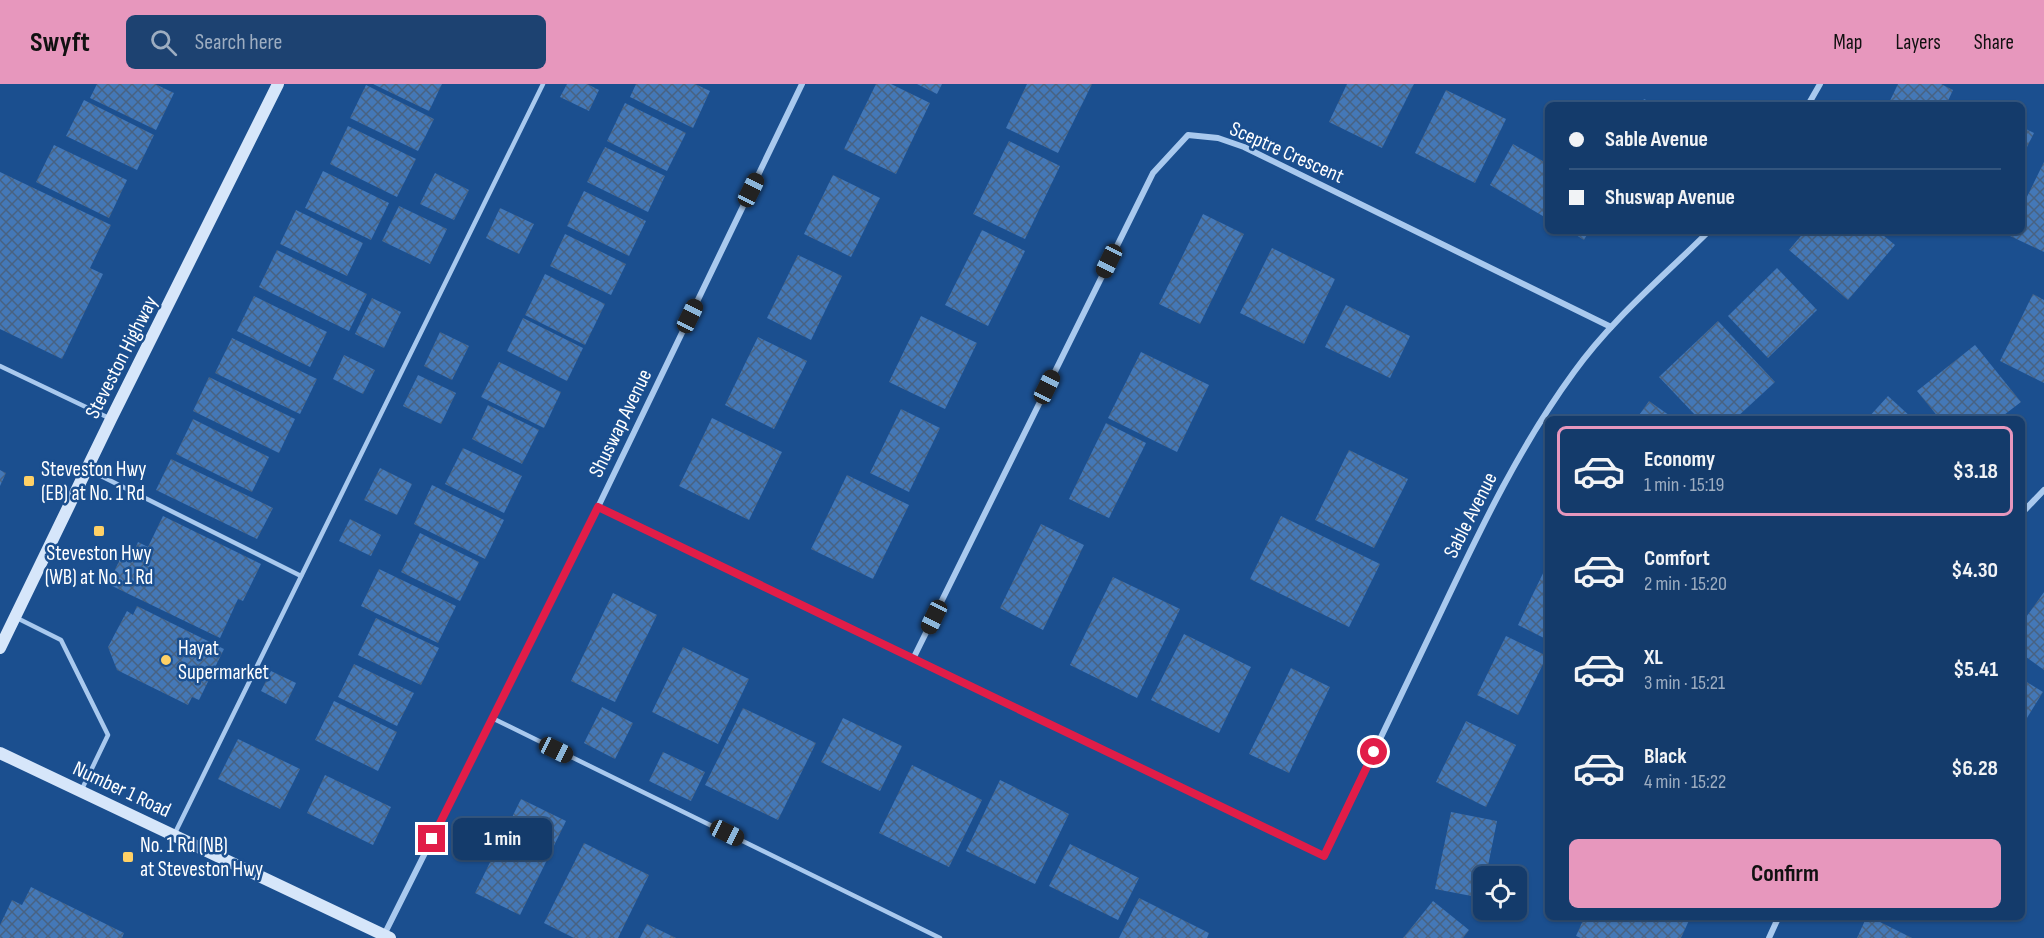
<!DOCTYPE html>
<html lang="en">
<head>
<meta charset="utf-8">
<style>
	:root { --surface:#143b6b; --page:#1d4271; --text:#f1f3f6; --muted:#9dadc1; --line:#33557e; --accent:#e797bd }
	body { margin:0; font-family:"Sofia Sans Condensed",sans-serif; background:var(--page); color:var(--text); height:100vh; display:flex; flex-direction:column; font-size:22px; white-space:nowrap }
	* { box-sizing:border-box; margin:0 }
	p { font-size:20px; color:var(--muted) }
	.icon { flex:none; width:33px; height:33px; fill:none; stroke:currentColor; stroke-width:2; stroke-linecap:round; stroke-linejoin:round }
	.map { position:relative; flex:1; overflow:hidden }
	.side { position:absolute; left:1545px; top:332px; width:480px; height:504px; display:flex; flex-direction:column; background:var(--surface); border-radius:9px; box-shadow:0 2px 4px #0004,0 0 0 2px var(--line) }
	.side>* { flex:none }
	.banner { position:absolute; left:1545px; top:18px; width:480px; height:132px; border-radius:9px; box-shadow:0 2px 4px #0004,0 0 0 2px var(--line); display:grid; align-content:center; height:132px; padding:0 24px; background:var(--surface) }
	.tools { position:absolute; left:1473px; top:782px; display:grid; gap:12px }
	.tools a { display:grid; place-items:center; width:54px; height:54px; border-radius:9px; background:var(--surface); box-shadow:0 2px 4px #0004,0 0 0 2px var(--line); font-size:30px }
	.end { position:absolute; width:27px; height:27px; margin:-14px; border:8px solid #e11d48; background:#fff; box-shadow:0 0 0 3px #fff }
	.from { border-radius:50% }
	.bubble { position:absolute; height:42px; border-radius:9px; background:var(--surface); box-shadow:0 2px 4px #0004,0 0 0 2px var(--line); font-size:20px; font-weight:700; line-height:42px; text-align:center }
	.car { position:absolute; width:18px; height:36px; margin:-18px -9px; border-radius:8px; box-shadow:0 0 4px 2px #0007; background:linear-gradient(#222 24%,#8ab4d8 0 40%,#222 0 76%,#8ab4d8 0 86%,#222 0) }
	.banner b { display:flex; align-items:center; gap:21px; height:57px; font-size:22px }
	.banner b+b { border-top:2px solid var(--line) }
	.banner i { width:15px; height:15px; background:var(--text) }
	ul { padding:10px 0 0; list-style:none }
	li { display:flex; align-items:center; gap:18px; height:90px; margin:0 12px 9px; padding:0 12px; border:3px solid transparent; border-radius:9px }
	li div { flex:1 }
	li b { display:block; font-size:22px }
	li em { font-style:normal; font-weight:700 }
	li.current { border-color:var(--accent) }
	li>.icon { width:54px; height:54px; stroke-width:1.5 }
	.primary-button { display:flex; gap:12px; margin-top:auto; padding:12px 24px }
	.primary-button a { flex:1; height:69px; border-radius:9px; background:var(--accent); color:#111; font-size:24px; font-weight:700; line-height:69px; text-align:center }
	header { display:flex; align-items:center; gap:36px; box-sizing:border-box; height:84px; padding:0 30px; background:var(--accent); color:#111 }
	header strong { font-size:28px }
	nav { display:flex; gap:33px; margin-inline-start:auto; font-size:21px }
	.search { width:420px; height:54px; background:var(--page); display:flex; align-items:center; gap:15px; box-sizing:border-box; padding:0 21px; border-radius:9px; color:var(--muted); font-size:22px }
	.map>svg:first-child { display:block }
	.building { fill:url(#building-cross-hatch) }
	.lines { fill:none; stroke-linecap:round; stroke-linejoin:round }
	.lane { stroke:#a9c9ee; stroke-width:4.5 }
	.street { stroke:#a9c9ee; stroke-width:6 }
	.secondary { stroke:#d6e6fa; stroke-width:12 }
	.route { stroke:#e11d48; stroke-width:8 }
	.poi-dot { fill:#ffd166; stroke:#1b4f8f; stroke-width:2 }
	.labels { text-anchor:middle; stroke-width:5; stroke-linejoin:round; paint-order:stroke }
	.street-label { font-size:21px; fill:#fff; stroke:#1b4f8f }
	.poi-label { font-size:21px; fill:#fff; stroke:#1b4f8f; text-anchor:start }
</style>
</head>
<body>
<header>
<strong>Swyft</strong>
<div class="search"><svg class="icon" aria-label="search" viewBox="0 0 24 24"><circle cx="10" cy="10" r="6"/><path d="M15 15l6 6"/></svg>Search here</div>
<nav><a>Map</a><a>Layers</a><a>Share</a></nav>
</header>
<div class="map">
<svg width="2044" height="854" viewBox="0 0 2044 854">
	<defs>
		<pattern id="building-cross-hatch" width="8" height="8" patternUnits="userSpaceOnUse" patternTransform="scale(1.5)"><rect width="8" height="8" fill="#4478b7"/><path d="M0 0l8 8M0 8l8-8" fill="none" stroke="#486282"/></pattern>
	</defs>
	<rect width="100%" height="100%" fill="#1b4f8f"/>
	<!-- building -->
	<g class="building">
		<path d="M97,0h58l19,9 -18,37 -66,-32z"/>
		<path d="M373,0h69l-13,27z"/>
		<path d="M567,0h20l12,6 -10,21 -29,-14z"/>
		<path d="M636,0h59l15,7 -17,37 -63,-31z"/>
		<path d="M876,0h15l39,19 -34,71 -52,-25z"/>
		<path d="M917,0h25l-5,10z"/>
		<path d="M1027,0h65l-34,69 -52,-25z"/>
		<path d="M1347,0h67l-32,64 -53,-26z"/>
		<path d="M1898,0h43l12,6 -7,15h-58z"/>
		<path d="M366,1l68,34 -16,32 -68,-33z"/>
		<path d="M1446,6l60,29 -31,64 -60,-30z"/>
		<path d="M1644,15l13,6h-16z"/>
		<path d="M84,16l70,35 -17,35 -71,-34z"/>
		<path d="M625,19l61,30 -19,38 -60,-30z"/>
		<path d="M348,42l68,33 -19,38 -67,-33z"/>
		<path d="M2022,43l12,6 -12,24z"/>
		<path d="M1009,57l51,25 -35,73 -52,-25z"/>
		<path d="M1513,60l35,20v55l-58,-34z"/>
		<path d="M54,61l73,35 -18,38 -73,-36z"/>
		<path d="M605,63l60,29 -17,36 -61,-30z"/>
		<path d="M2044,78v90l-36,-17 2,-4h12v-24z"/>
		<path d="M323,87l66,32 -18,37 -66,-32z"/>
		<path d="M0,88l111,53 -21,43 13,6 -41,85 -62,-30z"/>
		<path d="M435,89l34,17 -15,30 -34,-16z"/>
		<path d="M833,91l47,23 -29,59 -47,-23z"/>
		<path d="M584,107l62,30 -17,35 -62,-30z"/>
		<path d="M399,122l48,23 -17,35 -48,-23z"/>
		<path d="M500,124l34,16 -15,30 -33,-16z"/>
		<path d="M296,126l67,33 -16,33 -67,-32z"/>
		<path d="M1203,130l41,20 -44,90 -41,-20z"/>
		<path d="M982,146l43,21 -37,75 -43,-21z"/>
		<path d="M1570,147h19l-5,9z"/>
		<path d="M1805,147h73l17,14 -47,55 -59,-50z"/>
		<path d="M565,150l61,30 -15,31 -61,-29z"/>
		<path d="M1272,164l63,31 -31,65 -64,-31z"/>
		<path d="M277,166l90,44 -18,37 -90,-44z"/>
		<path d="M798,171l44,21 -31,64 -44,-22z"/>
		<path d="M1777,184l40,42 -49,48 -40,-42z"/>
		<path d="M545,190l60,30 -20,41 -60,-30z"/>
		<path d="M2033,210l11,6v83l-44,-22z"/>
		<path d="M254,212l73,36 -17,35 -73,-36z"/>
		<path d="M372,214l29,14 -17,36 -29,-14z"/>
		<path d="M1346,221l64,31 -20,42 -65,-31z"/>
		<path d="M921,232l56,27 -32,66 -56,-27z"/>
		<path d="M523,234l60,30 -16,33 -60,-30z"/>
		<path d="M1718,237l57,61 -39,36h-38l-39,-41z"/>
		<path d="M440,248l29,14 -17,34 -28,-14z"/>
		<path d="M758,253l49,24 -33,68 -49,-24z"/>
		<path d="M232,254l85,41 -17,35 -85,-41z"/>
		<path d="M1975,261l46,57 -21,16h-61l-22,-27z"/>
		<path d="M1141,268l68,33 -32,67 -69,-34z"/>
		<path d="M344,271l31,15 -12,24 -30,-15z"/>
		<path d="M499,278l62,30 -17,36 -63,-31z"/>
		<path d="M418,291l38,18 -15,31 -38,-18z"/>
		<path d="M209,293l86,42 -16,34 -86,-42z"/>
		<path d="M1888,312l24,22h-44z"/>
		<path d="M1649,317l24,17h-36z"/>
		<path d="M488,321l51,25 -17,34 -50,-25z"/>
		<path d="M901,325l39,19 -31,64 -39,-19z"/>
		<path d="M712,334l70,34 -33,68 -70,-34z"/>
		<path d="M193,335l76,38 -17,35 -76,-38z"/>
		<path d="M1106,339l40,20 -37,75 -40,-19z"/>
		<path d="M463,364l59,28 -18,37 -59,-29z"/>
		<path d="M1349,366l59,29 -34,69 -59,-28z"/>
		<path d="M171,375l102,49 -16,31 -101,-49z"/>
		<path d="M380,384l32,16 -15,31 -33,-15z"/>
		<path d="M0,386l6,3 -6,13z"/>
		<path d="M847,391l62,30 -36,74 -62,-30z"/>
		<path d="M432,401l72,35 -19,39 -71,-35z"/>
		<path d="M163,432l98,48 -18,37 -5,-2 -18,39 -112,-54 19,-39 8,4 3,-7 10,5z"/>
		<path d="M1281,432l99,48 -31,63 -99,-48z"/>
		<path d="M350,435l31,16 -10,21 -32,-15z"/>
		<path d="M1041,440l43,21 -41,85 -43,-22z"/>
		<path d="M420,449l59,29 -19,39 -59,-29z"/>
		<path d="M1548,479v77l-30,-15z"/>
		<path d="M379,485l77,37 -18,37 -77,-37z"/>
		<path d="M1113,493l67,32 -43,89 -67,-33z"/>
		<path d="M2044,508v78l-22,-16v-31z"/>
		<path d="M613,509l44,22 -42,87 -44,-21z"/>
		<path d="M137,522l87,43 -25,51 -7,-3 -4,8 -71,-35 -9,-23 19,-36 6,4z"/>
		<path d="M376,534l63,30 -18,37 -63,-30z"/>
		<path d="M1184,550l67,33 -32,66 -68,-33z"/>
		<path d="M1506,552l41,20 -29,59 -41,-20z"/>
		<path d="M683,563l66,32 -31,65 -66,-32z"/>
		<path d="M354,580l60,29 -17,33 -59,-29z"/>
		<path d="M1291,584l39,19 -41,86 -40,-19z"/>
		<path d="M271,587l25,12 -10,21 -25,-13z"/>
		<path d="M2022,595l21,13 -21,34z"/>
		<path d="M334,617l63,31 -19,39 -63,-31z"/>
		<path d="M602,623l31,16 -18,36 -31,-16z"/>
		<path d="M743,624l73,35 -38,77 -73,-35z"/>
		<path d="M843,634l59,28 -22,45 -59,-29z"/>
		<path d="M1466,637l50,24 -30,62 -50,-25z"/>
		<path d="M238,655l62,30 -20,40 -62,-30z"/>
		<path d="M663,668l42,20 -14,29 -42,-20z"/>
		<path d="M912,681l70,35 -33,67 -70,-34z"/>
		<path d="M325,691l66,32 -18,38 -66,-32z"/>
		<path d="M1000,696l69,34 -34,70 -69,-33z"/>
		<path d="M521,715l45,22 -46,94 -45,-22z"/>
		<path d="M1451,728l46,9 -11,55h-2l-2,22 -47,-9z"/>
		<path d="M584,759l65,32 -31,63h-44l-30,-15z"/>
		<path d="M1070,760l69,34 -21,42 -69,-34z"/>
		<path d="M31,803l93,46 -2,5h-122v-13l12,-25 10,5z"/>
		<path d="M1139,814l70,35 -2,5h-88z"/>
		<path d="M1433,817l36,29 -6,8h-60z"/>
		<path d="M1585,832h106l-10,22h-100l-5,-2z"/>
		<path d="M1867,832h1l44,22h-55z"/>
		<path d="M647,840l29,14h-36z"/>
	</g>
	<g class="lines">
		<!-- lane -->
		<g class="lane">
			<path d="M0,282l111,53"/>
			<path d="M87,385l214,107"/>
			<path d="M15,533l46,23 47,95 -26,54"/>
			<path d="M492,634l448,220"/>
			<path d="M175,749l368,-749"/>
		</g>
		<!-- street -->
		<g class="street">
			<path d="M1808,21l12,-21"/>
			<path d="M598,423l726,349c38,-80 77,-161 116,-242 40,-84 79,-167 134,-242 38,-53 89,-95 135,-141"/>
			<path d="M2022,429l22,-23"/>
			<path d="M913,575l240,-486 35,-38 30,3 26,9 367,180"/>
			<path d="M384,851l214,-428 204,-423"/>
			<path d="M1769,854l10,-22"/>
		</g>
		<!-- secondary -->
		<g class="secondary">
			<path d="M0,564l111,-229 167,-335"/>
			<path d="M0,669l390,185"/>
		</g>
	</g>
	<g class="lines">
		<!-- route -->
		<path class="route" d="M432,755l166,-332 726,349 50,-104"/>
	</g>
	<!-- markers -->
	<g class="poi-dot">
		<rect x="23" y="391" width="12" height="12" rx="3"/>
		<rect x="93" y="441" width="12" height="12" rx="3"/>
		<circle cx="166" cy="576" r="6"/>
		<rect x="122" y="767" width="12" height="12" rx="3"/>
	</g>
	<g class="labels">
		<!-- street labels -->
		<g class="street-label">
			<text transform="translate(1287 68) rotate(24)" y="7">Sceptre Crescent</text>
			<text transform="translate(121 273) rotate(-63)" y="7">Steveston Highway</text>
			<text transform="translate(620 339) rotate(-64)" y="7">Shuswap Avenue</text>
			<text transform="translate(1470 431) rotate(-63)" y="7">Sable Avenue</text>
			<text transform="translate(122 705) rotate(25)" y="7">Number 1 Road</text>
		</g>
		<!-- poi labels -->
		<g class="poi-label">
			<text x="41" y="392">Steveston Hwy<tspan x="41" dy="24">(EB) at No. 1 Rd</tspan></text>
			<text x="99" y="476" text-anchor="middle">Steveston Hwy<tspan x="99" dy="24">(WB) at No. 1 Rd</tspan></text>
			<text x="178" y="571">Hayat<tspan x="178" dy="24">Supermarket</tspan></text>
			<text x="140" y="768">No. 1 Rd (NB)<tspan x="140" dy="24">at Steveston Hwy</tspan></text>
		</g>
	</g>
</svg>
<div class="tools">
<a><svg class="icon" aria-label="locate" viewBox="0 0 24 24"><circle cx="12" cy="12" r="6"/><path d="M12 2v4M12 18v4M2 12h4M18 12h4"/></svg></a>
</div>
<i class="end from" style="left:1374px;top:668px"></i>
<i class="end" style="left:432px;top:755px"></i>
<div class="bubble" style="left:453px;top:734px;width:99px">1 min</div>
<i class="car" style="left:751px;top:106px;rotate:26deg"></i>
<i class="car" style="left:1109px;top:177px;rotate:206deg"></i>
<i class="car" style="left:690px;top:232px;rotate:26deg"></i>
<i class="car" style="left:1047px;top:303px;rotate:26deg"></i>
<i class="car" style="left:934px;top:533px;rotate:206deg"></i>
<i class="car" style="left:556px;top:666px;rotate:116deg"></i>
<i class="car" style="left:727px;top:749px;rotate:116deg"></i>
<div class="banner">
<b><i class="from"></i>Sable Avenue</b>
<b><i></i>Shuswap Avenue</b>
</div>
<section class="side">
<ul>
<li class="current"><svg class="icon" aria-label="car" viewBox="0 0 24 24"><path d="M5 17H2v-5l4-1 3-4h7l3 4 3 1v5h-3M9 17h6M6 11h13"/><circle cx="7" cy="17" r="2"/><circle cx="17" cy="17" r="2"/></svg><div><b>Economy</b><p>1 min · 15:19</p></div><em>$3.18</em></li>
<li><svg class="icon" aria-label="car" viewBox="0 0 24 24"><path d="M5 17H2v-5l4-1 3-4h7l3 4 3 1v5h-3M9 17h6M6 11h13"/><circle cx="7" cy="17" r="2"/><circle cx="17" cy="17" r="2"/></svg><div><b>Comfort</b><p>2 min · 15:20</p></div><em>$4.30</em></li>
<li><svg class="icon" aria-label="car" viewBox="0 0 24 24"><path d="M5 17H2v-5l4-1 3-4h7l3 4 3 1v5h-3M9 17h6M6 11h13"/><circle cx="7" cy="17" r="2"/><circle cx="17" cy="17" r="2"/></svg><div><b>XL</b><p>3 min · 15:21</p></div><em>$5.41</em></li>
<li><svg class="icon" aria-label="car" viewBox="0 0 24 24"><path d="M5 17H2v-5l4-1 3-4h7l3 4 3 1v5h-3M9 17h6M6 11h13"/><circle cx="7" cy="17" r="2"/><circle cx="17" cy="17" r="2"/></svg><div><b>Black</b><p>4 min · 15:22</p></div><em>$6.28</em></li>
</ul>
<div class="primary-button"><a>Confirm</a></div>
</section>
</div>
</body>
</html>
